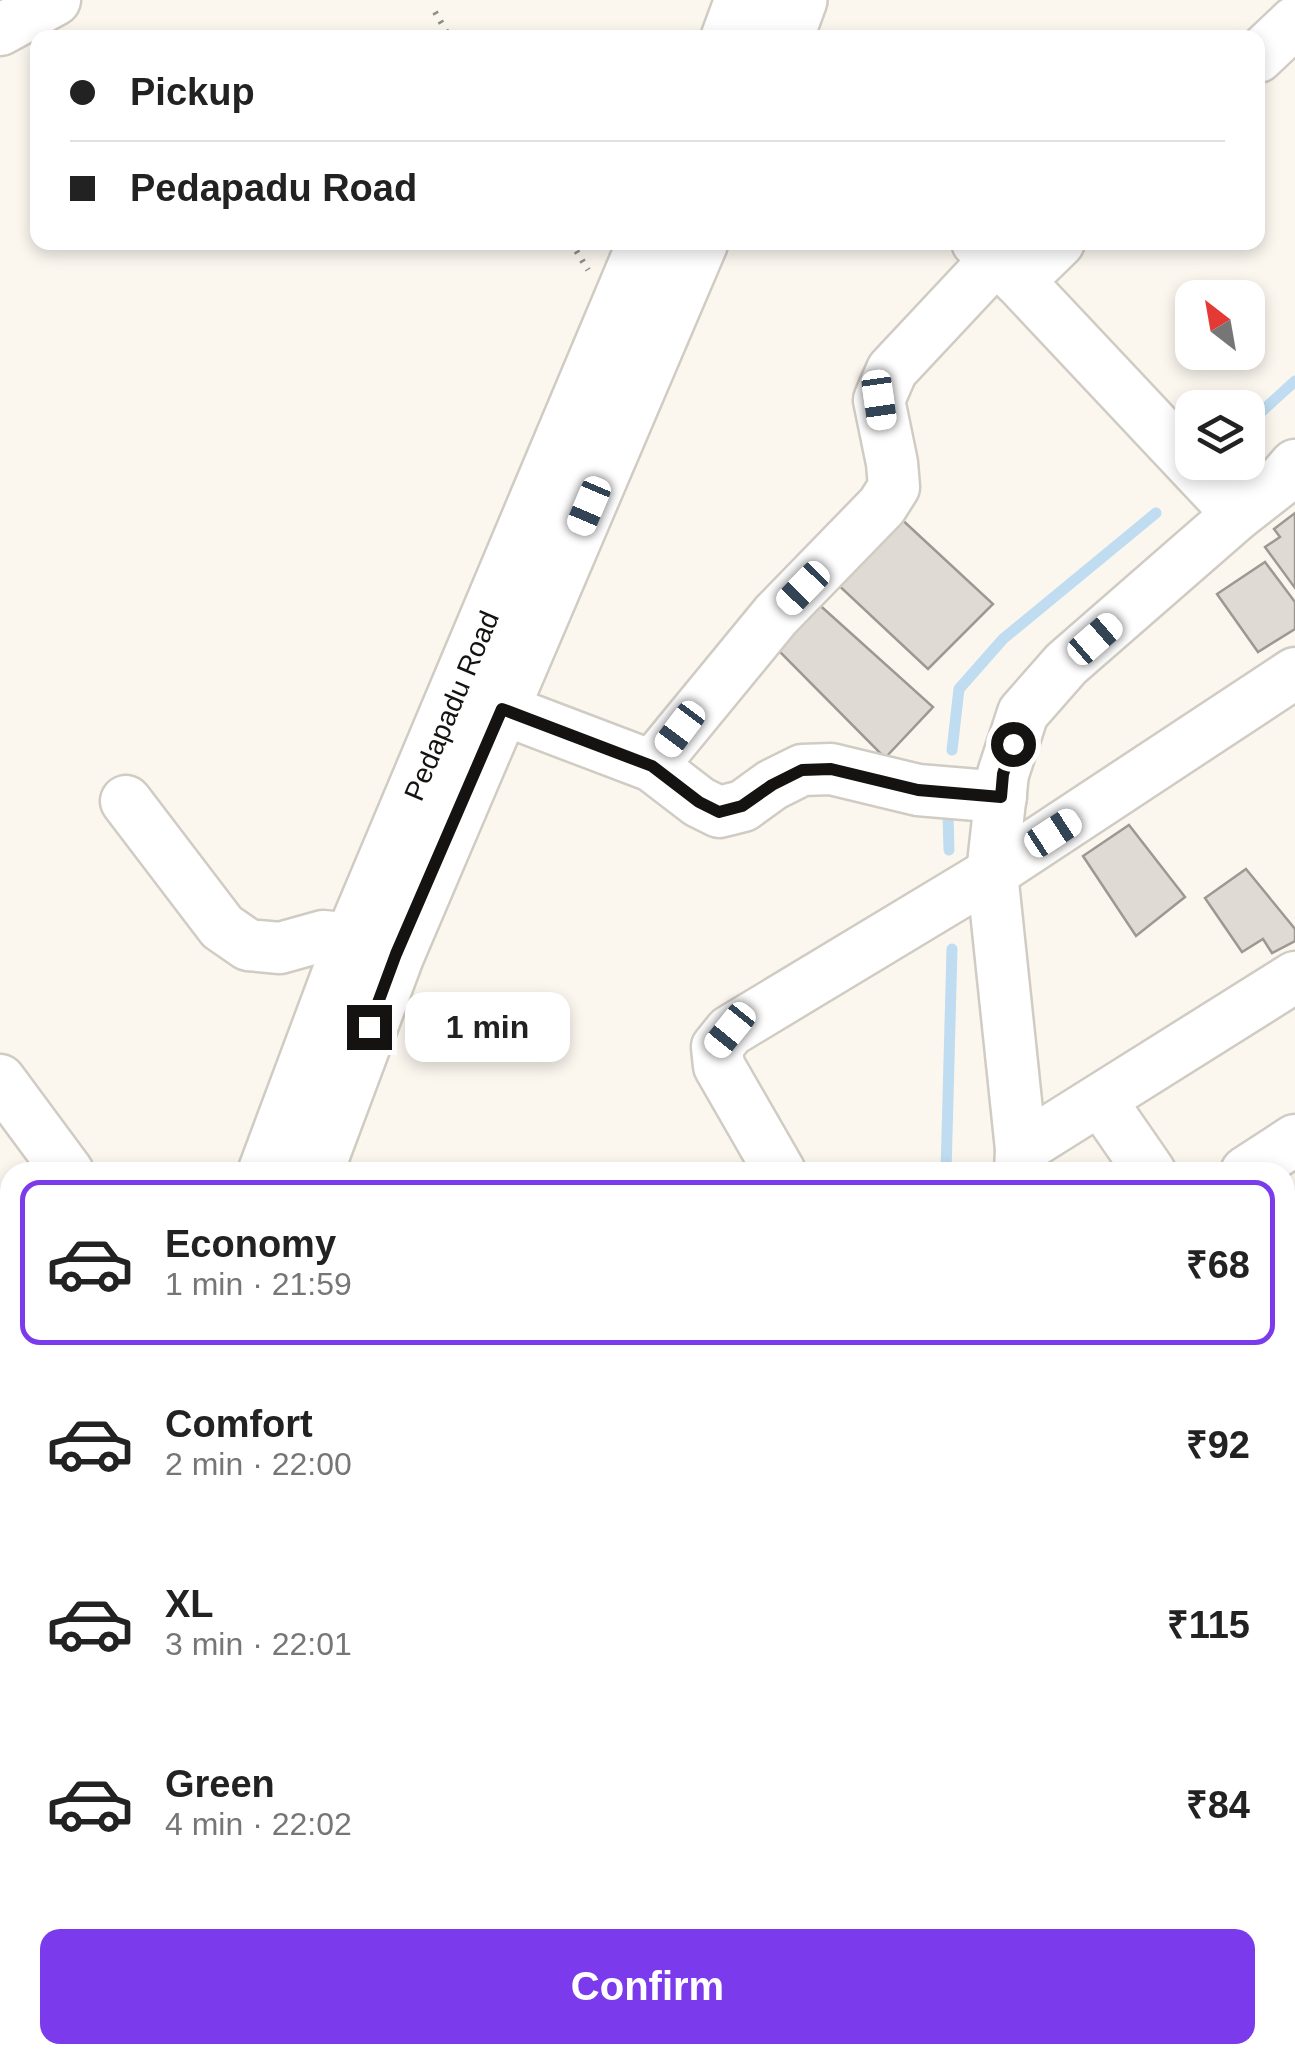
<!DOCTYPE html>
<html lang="en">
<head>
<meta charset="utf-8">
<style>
	:root { --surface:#fff; --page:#f2f2f2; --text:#222; --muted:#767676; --line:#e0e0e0; --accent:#7c3aed }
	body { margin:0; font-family:Helvetica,sans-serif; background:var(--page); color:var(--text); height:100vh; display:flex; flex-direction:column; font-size:38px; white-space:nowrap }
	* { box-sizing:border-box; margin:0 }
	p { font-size:32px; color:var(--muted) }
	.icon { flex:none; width:55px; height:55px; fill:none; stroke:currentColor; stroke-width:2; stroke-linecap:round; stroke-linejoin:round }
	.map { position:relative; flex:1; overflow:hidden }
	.sheet { position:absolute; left:0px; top:1162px; width:1295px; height:902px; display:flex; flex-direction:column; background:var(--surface); border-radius:30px 30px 0 0; box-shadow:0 5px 15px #0003 }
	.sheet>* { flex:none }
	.top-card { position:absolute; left:30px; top:30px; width:1235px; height:220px; border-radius:20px; box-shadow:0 5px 15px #0003; display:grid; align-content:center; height:220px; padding:0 40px; background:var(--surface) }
	.needle { width:65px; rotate:329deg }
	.buttons { position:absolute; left:1175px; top:280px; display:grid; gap:20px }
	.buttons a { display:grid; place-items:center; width:90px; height:90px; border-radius:20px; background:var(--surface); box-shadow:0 5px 15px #0003; font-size:50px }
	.end { position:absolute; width:45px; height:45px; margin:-22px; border:12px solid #151311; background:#fff; box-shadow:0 0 0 5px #fff }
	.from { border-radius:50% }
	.bubble { position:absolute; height:70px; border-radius:20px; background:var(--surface); box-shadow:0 5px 15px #0003; font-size:32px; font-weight:700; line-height:70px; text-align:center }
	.car { position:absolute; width:30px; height:60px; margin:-30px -15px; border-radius:12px; box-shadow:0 0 8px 2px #0007; background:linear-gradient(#fff 24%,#345 0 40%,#fff 0 76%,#345 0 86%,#fff 0) }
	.top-card b { display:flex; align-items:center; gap:35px; height:95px; font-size:38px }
	.top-card b+b { border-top:2px solid var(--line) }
	.top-card i { width:25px; height:25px; background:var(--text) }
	ul { padding:18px 0 0; list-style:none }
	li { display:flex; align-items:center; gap:30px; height:165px; margin:0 20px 15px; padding:0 20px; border:5px solid transparent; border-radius:20px }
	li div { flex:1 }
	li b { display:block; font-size:38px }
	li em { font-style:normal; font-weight:700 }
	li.current { border-color:var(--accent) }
	li>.icon { width:90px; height:90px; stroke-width:1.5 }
	.action { display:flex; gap:20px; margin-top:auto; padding:20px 40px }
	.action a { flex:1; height:115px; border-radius:20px; background:var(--accent); color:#fff; font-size:40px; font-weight:700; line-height:115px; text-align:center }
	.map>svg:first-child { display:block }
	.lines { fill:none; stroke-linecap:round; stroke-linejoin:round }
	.stream { stroke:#bfdcf1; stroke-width:11 }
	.building { fill:#e0dad4; stroke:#9e9892; stroke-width:2.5 }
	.minor-casing { stroke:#d0ccc4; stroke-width:55 }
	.major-casing { stroke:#d0ccc4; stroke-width:60 }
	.path { stroke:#918e89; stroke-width:6; stroke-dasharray:2.5 8; stroke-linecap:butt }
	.minor { stroke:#fff; stroke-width:50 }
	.major { stroke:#fff; stroke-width:55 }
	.route { stroke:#151311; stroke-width:12 }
	.labels { text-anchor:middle; stroke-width:8; stroke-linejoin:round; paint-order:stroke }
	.street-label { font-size:28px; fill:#151311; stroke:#fff }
</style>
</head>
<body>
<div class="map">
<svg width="1295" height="2063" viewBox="0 0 1295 2063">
	<rect width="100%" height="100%" fill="#fbf7ef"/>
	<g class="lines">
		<!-- stream -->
		<g class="stream">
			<path d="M1248,424l47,-43"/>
			<path d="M952,750l7,-61 44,-50 153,-126"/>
			<path d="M948,815l1,35"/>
			<path d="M946,1172l6,-223"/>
			<path d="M1285,1897l10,13"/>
		</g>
	</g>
	<!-- building -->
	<g class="building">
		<path d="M1295,513v75l-30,-41 15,-10 -6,-8z"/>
		<path d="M897,515l96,89 -65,65 -94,-88z"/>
		<path d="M1265,562l30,40v27l-37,23 -41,-58z"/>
		<path d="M814,600l119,107 -48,51 -110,-111z"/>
		<path d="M1129,825l56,72 -49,39 -53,-80z"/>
		<path d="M1246,869l49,60v12l-23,12 -9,-14 -21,13 -37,-54z"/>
	</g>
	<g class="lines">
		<!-- minor casing -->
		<g class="minor-casing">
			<g id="minor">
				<path d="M0,30l55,-30"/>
				<path d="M1258,57l37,-35"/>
				<path d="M977,242l42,39 219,233 45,-35 12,-14"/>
				<path d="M1019,281l40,-39"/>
				<path d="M502,709l150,57 47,36 20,10 24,-6 29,-21 30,-15 29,-1 87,21 83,7"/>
				<path d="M652,766l124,-151 106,-109 12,-19 -2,-24 -13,-63 13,-30 103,-110"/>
				<path d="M126,801l96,126 26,18 32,3 43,-12 30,3"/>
				<path d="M0,1080l68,92"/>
				<path d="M1101,1101l49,71"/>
				<path d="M1021,1149l274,-172"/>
				<path d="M780,1172l-61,-106 -2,-19 13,-16 262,-158 303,-200"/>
				<path d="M1020,1172l1,-23 -29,-276 11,-99 20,-61 43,-49 172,-150"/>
				<path d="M1246,1172l49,-32"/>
				<path d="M0,1258l10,-7"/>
				<path d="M1285,1380l10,16"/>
				<path d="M0,1691h10"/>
				<path d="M1285,1806l10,-10"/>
				<path d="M346,2055l7,8"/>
				<path d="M1040,2055l5,8"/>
				<path d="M1285,2063l10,-6"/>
			</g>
		</g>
		<!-- major casing -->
		<g class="major-casing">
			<g id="major">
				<path d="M729,38l14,-38"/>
				<path d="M785,38l14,-38"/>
				<path id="s1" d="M266,1172l87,-233 293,-697"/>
				<path d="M315,1172l81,-217 304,-713"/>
				<path d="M0,1758l10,-28"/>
				<path d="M0,1886l10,-28"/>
			</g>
		</g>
		<!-- path -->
		<g class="path">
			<path d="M435,12l15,26"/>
			<path d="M571,242l17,28"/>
		</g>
		<!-- minor -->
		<use href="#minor" class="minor"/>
		<!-- major -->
		<use href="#major" class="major"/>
	</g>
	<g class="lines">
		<!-- route -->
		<path class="route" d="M369,1027l27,-73 106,-245 150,57 47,36 20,10 23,-6 30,-21 30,-15 29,-1 87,21 83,7 2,-23 10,-30"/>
	</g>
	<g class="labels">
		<!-- street labels -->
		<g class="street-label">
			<text dy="10" stroke="none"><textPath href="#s1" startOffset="502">Pedapadu Road</textPath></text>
		</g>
	</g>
</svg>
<div class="buttons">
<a><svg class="needle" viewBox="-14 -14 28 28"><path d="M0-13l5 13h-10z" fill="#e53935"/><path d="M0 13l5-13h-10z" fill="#767676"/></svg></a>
<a><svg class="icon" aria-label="layers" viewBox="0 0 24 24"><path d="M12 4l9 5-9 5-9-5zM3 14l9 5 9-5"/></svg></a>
</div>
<i class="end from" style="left:1013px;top:744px"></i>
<i class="end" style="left:369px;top:1027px"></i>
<div class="bubble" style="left:405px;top:992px;width:165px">1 min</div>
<i class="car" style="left:879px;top:400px;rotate:172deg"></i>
<i class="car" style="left:589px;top:506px;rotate:203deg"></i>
<i class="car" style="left:803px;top:588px;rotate:224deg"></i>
<i class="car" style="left:1095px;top:639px;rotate:49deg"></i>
<i class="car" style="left:680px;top:729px;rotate:217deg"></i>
<i class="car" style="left:1053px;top:833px;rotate:57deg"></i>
<i class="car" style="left:730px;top:1030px;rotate:219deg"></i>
<div class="top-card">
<b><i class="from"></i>Pickup</b>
<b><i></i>Pedapadu Road</b>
</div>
<section class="sheet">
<ul>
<li class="current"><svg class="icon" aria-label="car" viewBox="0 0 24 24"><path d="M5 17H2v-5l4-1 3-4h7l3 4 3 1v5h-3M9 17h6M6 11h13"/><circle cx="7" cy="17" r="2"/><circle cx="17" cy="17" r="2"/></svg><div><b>Economy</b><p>1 min · 21:59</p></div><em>₹68</em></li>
<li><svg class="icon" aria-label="car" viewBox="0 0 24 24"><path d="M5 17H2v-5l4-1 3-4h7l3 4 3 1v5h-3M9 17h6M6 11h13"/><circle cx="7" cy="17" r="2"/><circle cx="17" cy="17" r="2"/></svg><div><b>Comfort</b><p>2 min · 22:00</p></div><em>₹92</em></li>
<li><svg class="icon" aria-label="car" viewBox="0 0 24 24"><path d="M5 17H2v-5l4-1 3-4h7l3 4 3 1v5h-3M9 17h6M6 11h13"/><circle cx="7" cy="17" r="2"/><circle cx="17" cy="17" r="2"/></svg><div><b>XL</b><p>3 min · 22:01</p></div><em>₹115</em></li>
<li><svg class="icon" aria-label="car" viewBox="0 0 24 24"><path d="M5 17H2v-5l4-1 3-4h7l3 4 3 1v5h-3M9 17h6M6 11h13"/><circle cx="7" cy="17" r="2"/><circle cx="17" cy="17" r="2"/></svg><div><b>Green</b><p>4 min · 22:02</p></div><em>₹84</em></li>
</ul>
<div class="action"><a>Confirm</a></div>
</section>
</div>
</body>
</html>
